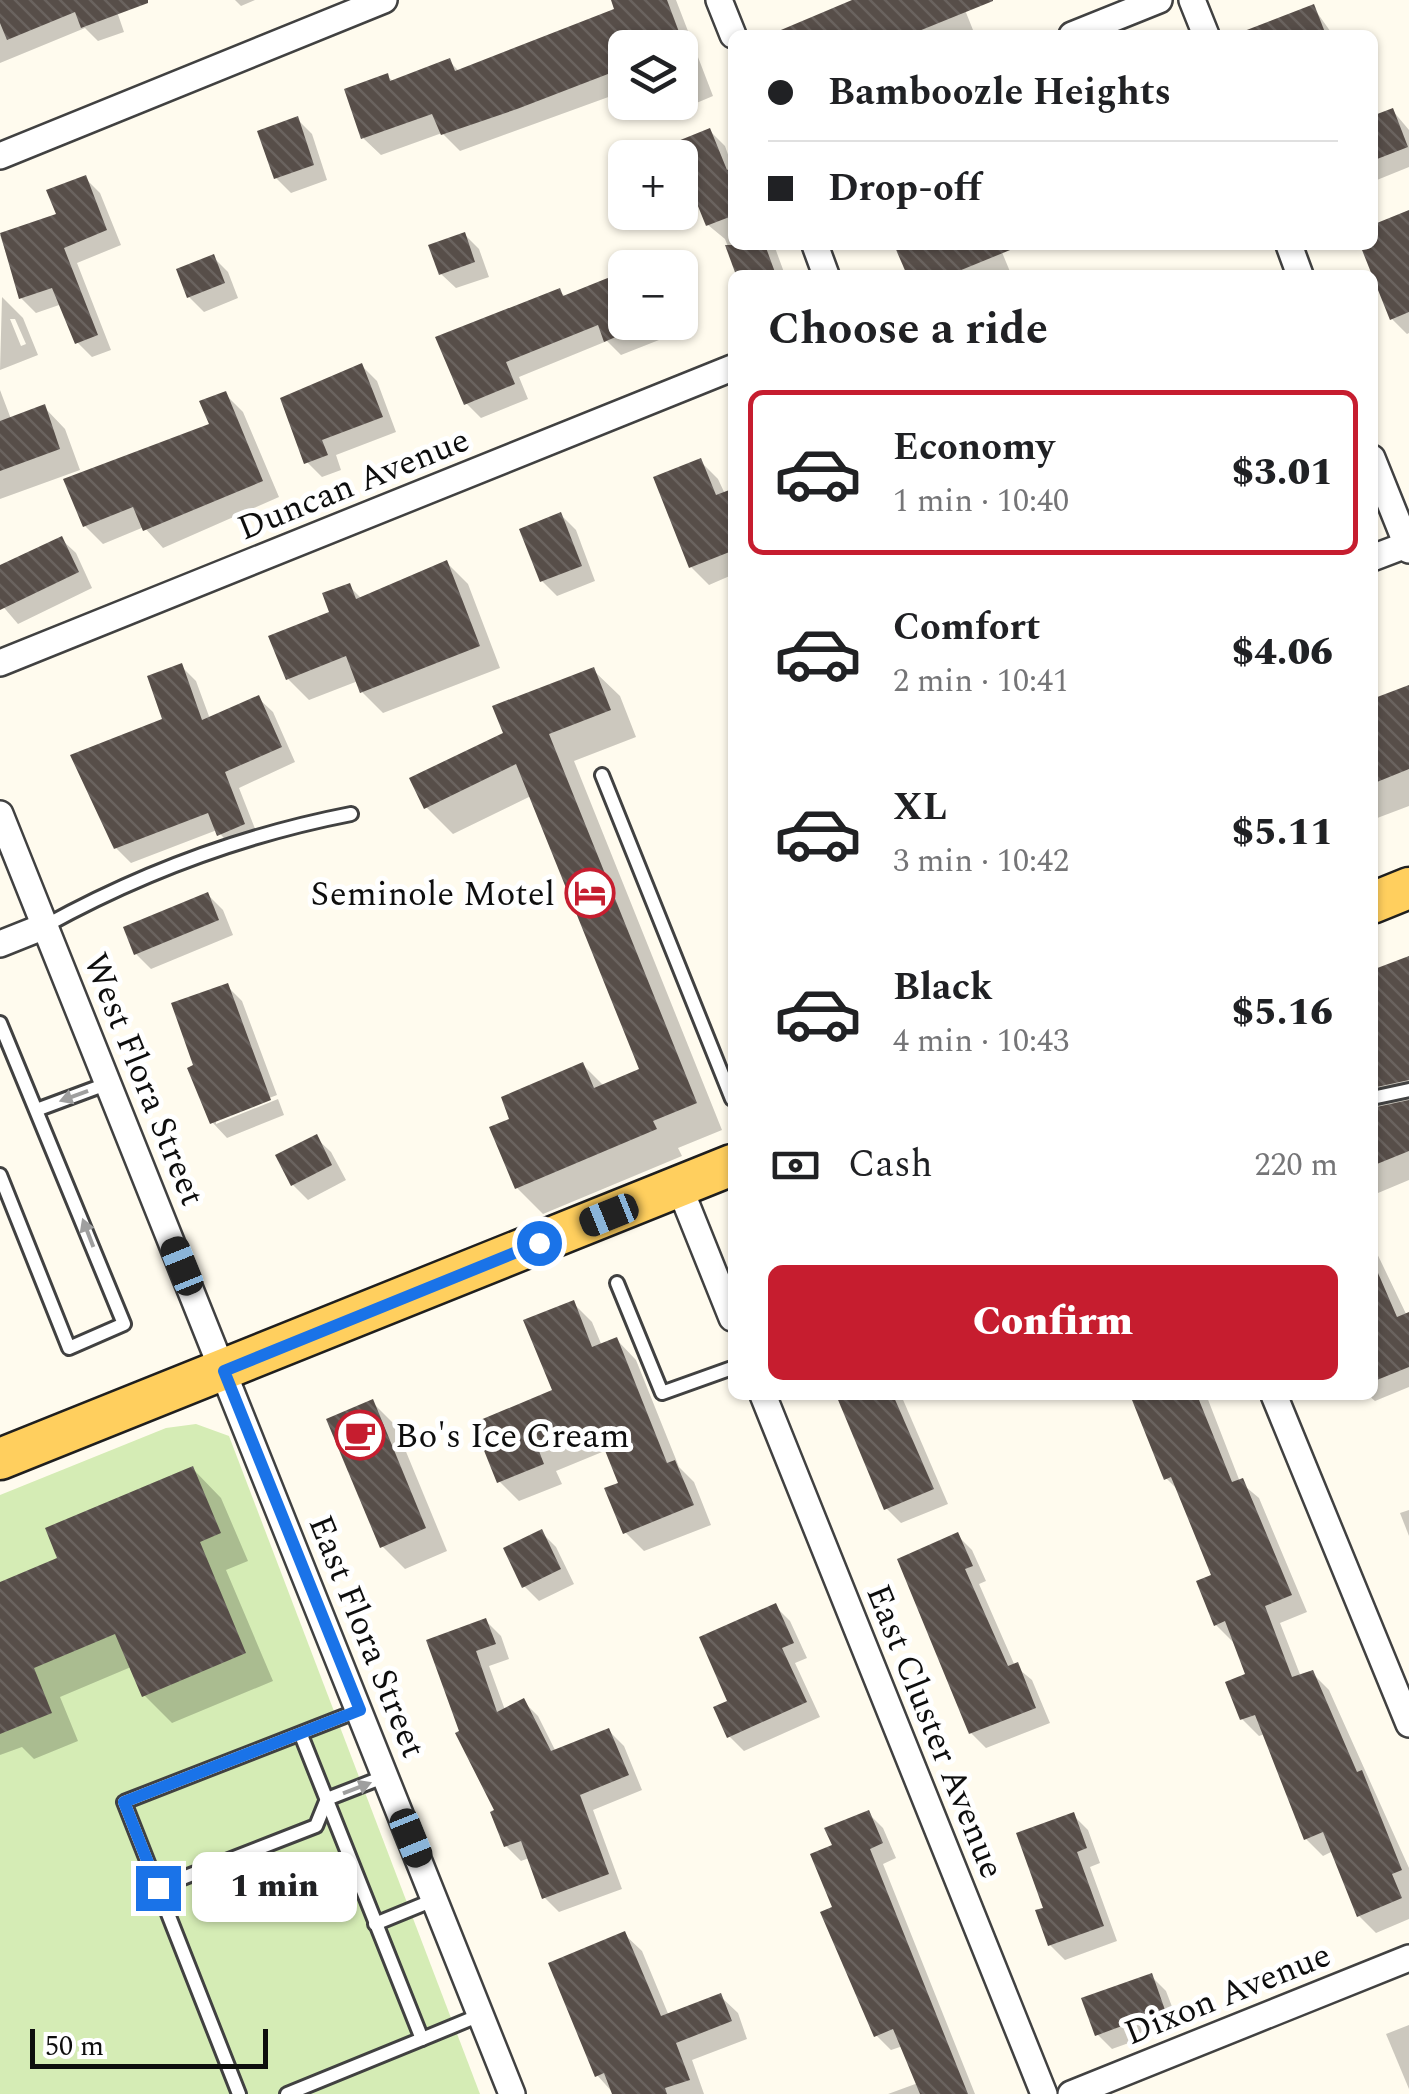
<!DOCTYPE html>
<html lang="en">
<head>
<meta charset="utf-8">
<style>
	:root { --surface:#fff; --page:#f6f6f6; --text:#202124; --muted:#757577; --line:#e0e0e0; --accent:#c61d2f }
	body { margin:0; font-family:Spectral,serif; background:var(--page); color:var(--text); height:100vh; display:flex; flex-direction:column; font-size:38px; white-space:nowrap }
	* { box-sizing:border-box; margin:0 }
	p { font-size:32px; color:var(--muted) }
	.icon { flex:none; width:55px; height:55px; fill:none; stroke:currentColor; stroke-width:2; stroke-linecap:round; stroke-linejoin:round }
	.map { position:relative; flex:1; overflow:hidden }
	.drawer { position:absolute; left:728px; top:270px; width:650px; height:1130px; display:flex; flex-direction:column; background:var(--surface); border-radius:15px; box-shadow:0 2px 8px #0004 }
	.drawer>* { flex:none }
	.top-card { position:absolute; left:728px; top:30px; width:650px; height:220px; border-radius:15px; box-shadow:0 2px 8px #0004; display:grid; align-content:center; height:220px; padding:0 40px; background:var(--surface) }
	.buttons { position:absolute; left:608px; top:30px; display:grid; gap:20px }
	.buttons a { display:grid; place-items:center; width:90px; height:90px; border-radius:15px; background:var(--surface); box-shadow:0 2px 8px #0004; font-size:50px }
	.scale { position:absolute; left:30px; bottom:25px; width:238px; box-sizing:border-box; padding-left:10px; border:5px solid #0e0e0e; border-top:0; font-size:28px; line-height:35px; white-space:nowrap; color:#0e0e0e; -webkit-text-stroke:8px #fff; paint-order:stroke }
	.end { position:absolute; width:45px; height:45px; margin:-22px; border:12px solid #1a73e8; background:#fff; box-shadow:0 0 0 5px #fff }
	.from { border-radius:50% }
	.bubble { position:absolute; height:70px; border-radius:15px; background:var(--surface); box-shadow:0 2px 8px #0004; font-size:32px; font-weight:800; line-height:70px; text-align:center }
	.car { position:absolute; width:30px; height:60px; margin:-30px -15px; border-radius:12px; box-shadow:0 0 8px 2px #0007; background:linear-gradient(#222 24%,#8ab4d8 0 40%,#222 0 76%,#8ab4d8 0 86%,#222 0) }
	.top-card b { display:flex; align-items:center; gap:35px; height:95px; font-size:38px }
	.top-card b+b { border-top:2px solid var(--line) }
	.top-card i { width:25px; height:25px; background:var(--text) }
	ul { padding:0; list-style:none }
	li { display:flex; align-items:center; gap:30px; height:165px; margin:0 20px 15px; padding:0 20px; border:5px solid transparent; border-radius:15px }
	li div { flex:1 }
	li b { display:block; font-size:38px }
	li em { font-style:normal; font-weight:800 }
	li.on { border-color:var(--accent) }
	li>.icon { width:90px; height:90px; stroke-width:1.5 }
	h2 { padding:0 40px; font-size:45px; line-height:120px }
	.pay { display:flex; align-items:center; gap:25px; height:110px; padding:0 40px; font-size:38px }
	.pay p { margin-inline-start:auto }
	.primary-button { display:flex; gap:20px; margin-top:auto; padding:20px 40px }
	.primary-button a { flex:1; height:115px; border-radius:15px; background:var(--accent); color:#fff; font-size:40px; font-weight:800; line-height:115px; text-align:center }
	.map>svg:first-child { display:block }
	.park { fill:#d5ecb5 }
	.shadow { fill:#0003; fill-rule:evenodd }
	.building { fill:url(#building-back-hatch) }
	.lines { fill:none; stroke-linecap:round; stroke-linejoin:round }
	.service-casing { stroke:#414141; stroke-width:18 }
	.minor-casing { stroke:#414141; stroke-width:30 }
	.primary-casing { stroke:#1f1f1f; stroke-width:45 }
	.service { stroke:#fff; stroke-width:12 }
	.minor { stroke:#fff; stroke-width:25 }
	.primary { stroke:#ffcf5e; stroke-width:40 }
	.oneway { fill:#9f9f9f }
	.route { stroke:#1a73e8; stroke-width:12 }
	.labels { text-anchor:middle; stroke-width:10; stroke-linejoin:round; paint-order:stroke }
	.street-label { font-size:35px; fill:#0e0e0e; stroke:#fff }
	.poi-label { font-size:35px; fill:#0e0e0e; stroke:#fff; text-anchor:end }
</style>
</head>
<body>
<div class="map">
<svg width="1409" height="2094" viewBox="0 0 1409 2094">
	<defs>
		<pattern id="building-back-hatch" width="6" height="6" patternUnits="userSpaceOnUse" patternTransform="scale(2.5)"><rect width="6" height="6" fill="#574e49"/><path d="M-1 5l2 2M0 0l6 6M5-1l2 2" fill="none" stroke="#6a635f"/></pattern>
	</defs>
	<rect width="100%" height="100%" fill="#fffbee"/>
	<!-- park -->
	<path class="park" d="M196,1424l33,12 251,658h-480v-599l166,-67z"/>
	<!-- shadow -->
	<g class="shadow">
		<path d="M0,0h113l11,32 -26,9 -13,-13 -85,35z"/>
		<path d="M235,0h20l-14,6z"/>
		<path d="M613,0h63l37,96 -26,11 -7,-7v-52h-55v43l-165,60 -18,-18 -61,22 -18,-17 24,-62 7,6 55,-21 11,11 157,-62z"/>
		<path d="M859,0h102l12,30 -13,5h-154z"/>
		<path d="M1313,7l20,28h-45z"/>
		<path d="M1393,111l16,19v37l-37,15v-63z"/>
		<path d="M297,119l15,15 15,46 -36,13 -15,-15z"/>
		<path d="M710,131l15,15 7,20v79h42l11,30h-46l-14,-36 -17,-14 -28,-60z"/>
		<path d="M85,178l15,15 21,52 -44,18 34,87 -19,7 -15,-15 -15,-38 -26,9 -15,-15 -21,-63 59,-19z"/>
		<path d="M1409,213v120l-2,1 -15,-15 -29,-74h9z"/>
		<path d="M464,234l15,15 10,28 -33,11 -15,-14z"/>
		<path d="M898,245h101l12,29 -101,1z"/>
		<path d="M213,257l15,15 10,26 -34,14 -15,-15z"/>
		<path d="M625,275v47h27l7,18 -38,15 -14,-14 -88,36 9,22 -47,19 -15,-15 93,-112 7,6z"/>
		<path d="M2,297l21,21 15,37 -38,15zM10,319h5l11,25 -5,2z"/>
		<path d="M362,366l15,15 19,51 -60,23 5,15 -19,7 -15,-15z"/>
		<path d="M0,390l11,29 33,-12 21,22 15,41 -80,29z"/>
		<path d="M225,394l18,18 36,85 -116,51 -19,-21 -41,17 -18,-18 127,-101z"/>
		<path d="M700,461l18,18 7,15 7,-3v84l-23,10 -18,-18z"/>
		<path d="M561,515l15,15 19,51 -38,15 -15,-15z"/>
		<path d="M61,539l15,14 16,35 -74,36 -18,-21v-35z"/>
		<path d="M447,563l21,21 32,84 -117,45 -21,-21 -4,-11 -49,19 -21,-21 61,-93 13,13z"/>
		<path d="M181,666l15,15 14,38 48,-21 15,14 22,50 -56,26 20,51 -25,11 -17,-20 -86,33 -15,-15 50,-128z"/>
		<path d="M593,670l27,26 16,41 -62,24 148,369 -44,18 4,8 -139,58 -26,-26 -4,-68 70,-55 21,21 38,-15 -111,-275 -78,38 -27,-27 80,-73z"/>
		<path d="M1409,688v118l-37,14v-118z"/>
		<path d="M208,895l15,15 10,25 -82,34 -15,-15z"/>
		<path d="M1409,958v222l-31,13 -6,-5v-215z"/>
		<path d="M227,986l15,15 35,94 -61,24v5l62,-25 6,16 -57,23 -14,-15 -17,-56z"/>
		<path d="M316,1138l15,14 15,28 -38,20 -15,-15z"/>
		<path d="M1372,1243l37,77v67l-34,14 -7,-6h4z"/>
		<path d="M573,1303l19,19 10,24 15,-6 19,20 43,107 15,15 17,43 -67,26 -19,-19 -4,-48 -14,-34 -51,21 6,13 -43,17 -19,-19 -24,-57 79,-33z"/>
		<path d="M840,1395h61l47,109 -47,19 -15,-15z"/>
		<path d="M1131,1395h82l-6,2 33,85 19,16 48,114 -27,11 21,54 11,-4 17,17 80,178v51l-33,14 -17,-17 -26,-65 -10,5 -17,-17 -41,-105 -6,2 -17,-17 6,-44 -15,-33 -17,-17 -2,-48 -34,-85 -14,-14z"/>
		<path d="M372,1402l23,23 52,126 -42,18 -23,-23z"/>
		<path d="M193,1469l28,29 27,63 -22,9 47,111 -101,42 -28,-28 -13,-28 -71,30 18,44 -44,18 -12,-12 -22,8v-170l60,-26z"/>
		<path d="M1409,1510v26l-9,-23z"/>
		<path d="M541,1532l15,15 18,37 -35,17 -15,-15z"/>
		<path d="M957,1535l15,15 14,31 -7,3 36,82 17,14 18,43 -64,25 -15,-15z"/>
		<path d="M775,1606l15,15 17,37 -12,5 25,54 -76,34 -15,-15 1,-34z"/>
		<path d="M486,1621l15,15 8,23 -20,7 16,44 18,-9 15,15 18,36 53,-21 15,15 18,44 -49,20 29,79 -63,23 -15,-15 -15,-39 -8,3 -15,-15 -8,-35 -36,-78 -33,-92z"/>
		<path d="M868,1813l15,15 13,30 -13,6 92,230h-87l30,-11 -15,-37 -12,4 -15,-15 -41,-126v-62z"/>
		<path d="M1073,1815l15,15 12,33 -10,4 27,74 -52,19 -15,-15 -4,-36z"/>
		<path d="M624,1934l18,17 27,65 51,-20 18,17 9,26 -55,21 12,34h-90l-17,-19z"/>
		<path d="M1151,1976l15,15 13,34 -67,24 -15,-15z"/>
		<path d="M1409,2025v64l-23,-55z"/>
	</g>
	<!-- building -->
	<g class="building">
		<path d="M0,0h148v3l-67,25 -6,-16 -68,28 -7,-17z"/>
		<path d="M611,0h56l18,48h-73l9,21 -104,40 -76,26 -9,-21 -71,25 -17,-50 44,-16 2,8 60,-23 5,13 159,-62z"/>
		<path d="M852,0h141v1l-84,34h-140z"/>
		<path d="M1314,4l12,31h-87v-2z"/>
		<path d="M1393,108l15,39 -36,14v-45z"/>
		<path d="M298,116l16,49 -40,14 -17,-48z"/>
		<path d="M710,128l17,42 5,-3v49l-26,10 -21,-52h-5v-16h-7l-5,-13z"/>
		<path d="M86,175l21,55 -43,18 34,87 -23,9 -23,-56 -33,11 -19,-66 56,-19 -10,-24z"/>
		<path d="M1409,210v102l-19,8 -30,-75h12v-20z"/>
		<path d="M465,232l10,30 -36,13 -11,-30z"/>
		<path d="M725,245h40l11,30h-40z"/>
		<path d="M894,245h126v1l-71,29h-42z"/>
		<path d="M214,254l11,29 -38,15 -11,-29z"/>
		<path d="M625,271v62l-21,9 -6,-17 -92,37 9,22 -51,21 -29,-68 125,-49 3,8z"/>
		<path d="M362,363l21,54 -61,23 6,15 -24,9 -24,-66z"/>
		<path d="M226,391l37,90 -120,50 -10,-24 -50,20 -20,-48 146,-55 -10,-23z"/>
		<path d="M45,404l15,45 -60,22v-50z"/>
		<path d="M701,458l15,37 16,-6v62l-43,17 -36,-91z"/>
		<path d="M561,512l21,54 -42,16 -21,-53z"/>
		<path d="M62,536l17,36 -79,38v-45z"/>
		<path d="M447,560l33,86 -120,47 -14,-37 -60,24 -18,-44 61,-24 -7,-19 28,-10 6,16z"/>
		<path d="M182,663l20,57 57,-25 23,52 -57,25 20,52 -28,12 -9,-23 -94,36 -44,-94 92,-36 -15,-43z"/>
		<path d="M594,667l17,43 -62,24 148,369 -44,18 4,8 -142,60 -26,-62 20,-8 -8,-22 82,-35 11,26 45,-19 -123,-305 -92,45 -15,-31 94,-45 -11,-27z"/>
		<path d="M1409,685v84l-37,15v-85z"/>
		<path d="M208,892l11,28 -85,35 -11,-28z"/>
		<path d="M1409,956v124l-37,8v-118z"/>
		<path d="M228,983l43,117 -61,24 -23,-56 6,-3 -22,-62z"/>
		<path d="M1409,1100v51l-37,15v-58z"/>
		<path d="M317,1134l15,31 -41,21 -16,-31z"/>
		<path d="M1372,1259l25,58 12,-5v55l-37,15z"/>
		<path d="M574,1300l18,47 25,-10 50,126 8,-3 19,45 -71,29 -19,-46 14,-5 -22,-55 -57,23 5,13 -47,19 -24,-60 79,-33 -29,-70z"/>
		<path d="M836,1395h57l41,94 -50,21z"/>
		<path d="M1130,1395h67l35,87 11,-4 49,117 -27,11 27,71 21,-7 44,102 5,-2 40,100 -10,4 10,24 -45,19 -34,-85 -19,8 -49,-125 -15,5 -15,-38 20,-8 -20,-53 -11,5 -18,-45 15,-6 -40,-98 -7,3z"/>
		<path d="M373,1399l53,129 -46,20 -54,-129z"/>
		<path d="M193,1466l28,67 -21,9 46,111 -104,44 -27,-63 -81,34 18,45 -52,21v-152l57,-24 -12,-30z"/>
		<path d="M542,1529l19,40 -39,19 -19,-40z"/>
		<path d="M958,1532l15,34 -8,3 43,97 10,-4 18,46 -67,26 -72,-175z"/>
		<path d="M776,1603l18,40 -12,5 25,54 -80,36 -14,-31 14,-6 -28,-64z"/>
		<path d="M486,1618l10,26 -20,7 21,61 27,-14 27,53 58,-23 20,47 -49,20 29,79 -67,25 -21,-58 -17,6 -14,-35 4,-2 -39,-77 4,-2 -33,-91z"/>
		<path d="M869,1810l14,33 -13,6 98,245h-48l-27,-65 -19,8 -54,-125 12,-5 -22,-53 22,-9 -8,-17z"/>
		<path d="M1074,1812l13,36 -10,4 27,74 -56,20 -13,-36 8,-2 -27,-75z"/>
		<path d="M625,1931l36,85 60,-23 11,28 -56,22 14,37 -25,8 2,6h-55l-8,-21 -9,4 -47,-114z"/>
		<path d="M1152,1973l13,37 -70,26 -14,-38z"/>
	</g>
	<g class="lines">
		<!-- service casing -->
		<g class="service-casing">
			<g id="service">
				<path d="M602,775l130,324"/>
				<path d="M45,926c96,-53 198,-91 306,-112"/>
				<path d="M0,1023l124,301 -55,24 -69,-173"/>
				<path d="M1372,1098l37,-8"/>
				<path d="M39,1109l70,-26"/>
				<path d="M617,1283l45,110 70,-25"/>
				<path d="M157,1888l159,-62 11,-27 59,-23"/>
				<path d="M375,1924l61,-25"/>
				<path d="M422,2039l58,-24"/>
				<path d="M239,2094l-115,-292 236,-92"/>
				<path d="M287,2094l135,-55 -121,-304"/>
			</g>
		</g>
		<!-- minor casing -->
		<g class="minor-casing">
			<g id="minor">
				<path d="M719,0l14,35"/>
				<path d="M1192,0l14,35"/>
				<path d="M1072,35l87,-35"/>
				<path d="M0,156l384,-156"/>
				<path d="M815,245l11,30"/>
				<path d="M1289,245l11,30"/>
				<path d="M1372,458l37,92"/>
				<path d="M1372,558l37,-14"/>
				<path d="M0,663l732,-295"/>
				<path d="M0,814l512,1280"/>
				<path d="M0,944l45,-18"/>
				<path d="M679,1186l53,132"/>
				<path d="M763,1395l281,699"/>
				<path d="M1274,1395l135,329"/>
				<path d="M1071,2094l338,-136"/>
			</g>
		</g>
		<!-- primary casing -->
		<g class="primary-casing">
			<g id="primary">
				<path d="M1372,903l37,-15"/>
				<path d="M0,1459l732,-294"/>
			</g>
		</g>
		<!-- service -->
		<use href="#service" class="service"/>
		<!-- minor -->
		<use href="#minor" class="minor"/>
		<!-- primary -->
		<use href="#primary" class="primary"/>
	</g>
	<!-- one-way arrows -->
	<defs><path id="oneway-solid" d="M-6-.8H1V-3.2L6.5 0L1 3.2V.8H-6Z" transform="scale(2.5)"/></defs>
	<g class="oneway">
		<use href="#oneway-solid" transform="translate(74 1096) rotate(160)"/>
		<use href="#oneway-solid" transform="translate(88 1233) rotate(-111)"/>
		<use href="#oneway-solid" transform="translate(357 1788) rotate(-21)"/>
	</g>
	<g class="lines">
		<!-- route -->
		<path class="route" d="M158,1888l-34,-86 236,-92 -136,-339 315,-128"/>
	</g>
	<!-- icons -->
	<defs>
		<g id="hotel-ring" transform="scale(2.5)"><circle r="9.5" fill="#fff" stroke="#c61d2f" stroke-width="1.5"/><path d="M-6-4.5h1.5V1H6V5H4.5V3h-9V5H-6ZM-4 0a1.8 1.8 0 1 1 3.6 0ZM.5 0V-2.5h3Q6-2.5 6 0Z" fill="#c61d2f"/></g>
		<g id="cafe-ring" transform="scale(2.5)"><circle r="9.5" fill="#fff" stroke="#c61d2f" stroke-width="1.5"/><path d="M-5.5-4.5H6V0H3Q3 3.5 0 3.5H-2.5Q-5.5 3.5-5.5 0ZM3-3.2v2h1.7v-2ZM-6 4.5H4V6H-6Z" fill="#c61d2f"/></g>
	</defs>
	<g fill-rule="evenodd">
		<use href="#hotel-ring" x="590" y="893"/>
		<use href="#cafe-ring" x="360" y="1435"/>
	</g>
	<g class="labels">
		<!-- street labels -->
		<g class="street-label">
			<text transform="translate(353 483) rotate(-22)" y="12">Duncan Avenue</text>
			<text transform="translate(145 1079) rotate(68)" y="12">West Flora Street</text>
			<text transform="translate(368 1636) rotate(68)" y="12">East Flora Street</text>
			<text transform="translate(936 1731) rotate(68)" y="12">East Cluster Avenue</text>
			<text transform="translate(1227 1993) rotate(-22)" y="12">Dixon Avenue</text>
		</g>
		<!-- poi labels -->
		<g class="poi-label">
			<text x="555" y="905">Seminole Motel</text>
			<text x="395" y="1447" text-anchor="start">Bo's Ice Cream</text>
		</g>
	</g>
</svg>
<div class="buttons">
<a><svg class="icon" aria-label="layers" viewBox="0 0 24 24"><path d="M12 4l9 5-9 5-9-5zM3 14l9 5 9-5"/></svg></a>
<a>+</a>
<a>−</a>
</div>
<div class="scale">50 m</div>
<i class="end from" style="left:539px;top:1243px"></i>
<i class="end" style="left:158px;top:1888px"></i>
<div class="bubble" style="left:192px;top:1852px;width:165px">1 min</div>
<i class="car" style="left:609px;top:1215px;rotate:248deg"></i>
<i class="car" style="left:182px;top:1266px;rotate:338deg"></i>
<i class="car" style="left:411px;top:1838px;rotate:158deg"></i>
<div class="top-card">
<b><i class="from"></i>Bamboozle Heights</b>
<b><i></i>Drop-off</b>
</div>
<section class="drawer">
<h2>Choose a ride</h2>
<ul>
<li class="on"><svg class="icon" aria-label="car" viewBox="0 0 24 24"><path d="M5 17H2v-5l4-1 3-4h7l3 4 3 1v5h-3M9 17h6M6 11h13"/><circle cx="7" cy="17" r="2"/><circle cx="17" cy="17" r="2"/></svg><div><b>Economy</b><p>1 min · 10:40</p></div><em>$3.01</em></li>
<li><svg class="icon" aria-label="car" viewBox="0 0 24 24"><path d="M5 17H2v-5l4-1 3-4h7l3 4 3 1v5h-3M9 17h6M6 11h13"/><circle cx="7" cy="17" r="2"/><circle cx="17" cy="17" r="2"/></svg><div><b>Comfort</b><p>2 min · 10:41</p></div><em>$4.06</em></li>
<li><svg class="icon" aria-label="car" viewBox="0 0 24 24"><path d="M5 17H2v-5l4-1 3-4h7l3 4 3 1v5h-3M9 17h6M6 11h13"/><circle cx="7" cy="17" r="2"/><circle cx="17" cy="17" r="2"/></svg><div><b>XL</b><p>3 min · 10:42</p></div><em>$5.11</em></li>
<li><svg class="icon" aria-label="car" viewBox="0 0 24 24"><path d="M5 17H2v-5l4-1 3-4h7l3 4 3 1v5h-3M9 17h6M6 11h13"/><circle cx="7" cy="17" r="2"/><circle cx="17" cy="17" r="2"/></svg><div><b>Black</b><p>4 min · 10:43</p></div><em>$5.16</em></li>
</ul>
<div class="pay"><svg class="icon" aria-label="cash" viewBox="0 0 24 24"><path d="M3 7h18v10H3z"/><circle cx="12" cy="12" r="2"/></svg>Cash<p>220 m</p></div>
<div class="primary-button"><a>Confirm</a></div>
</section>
</div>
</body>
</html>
